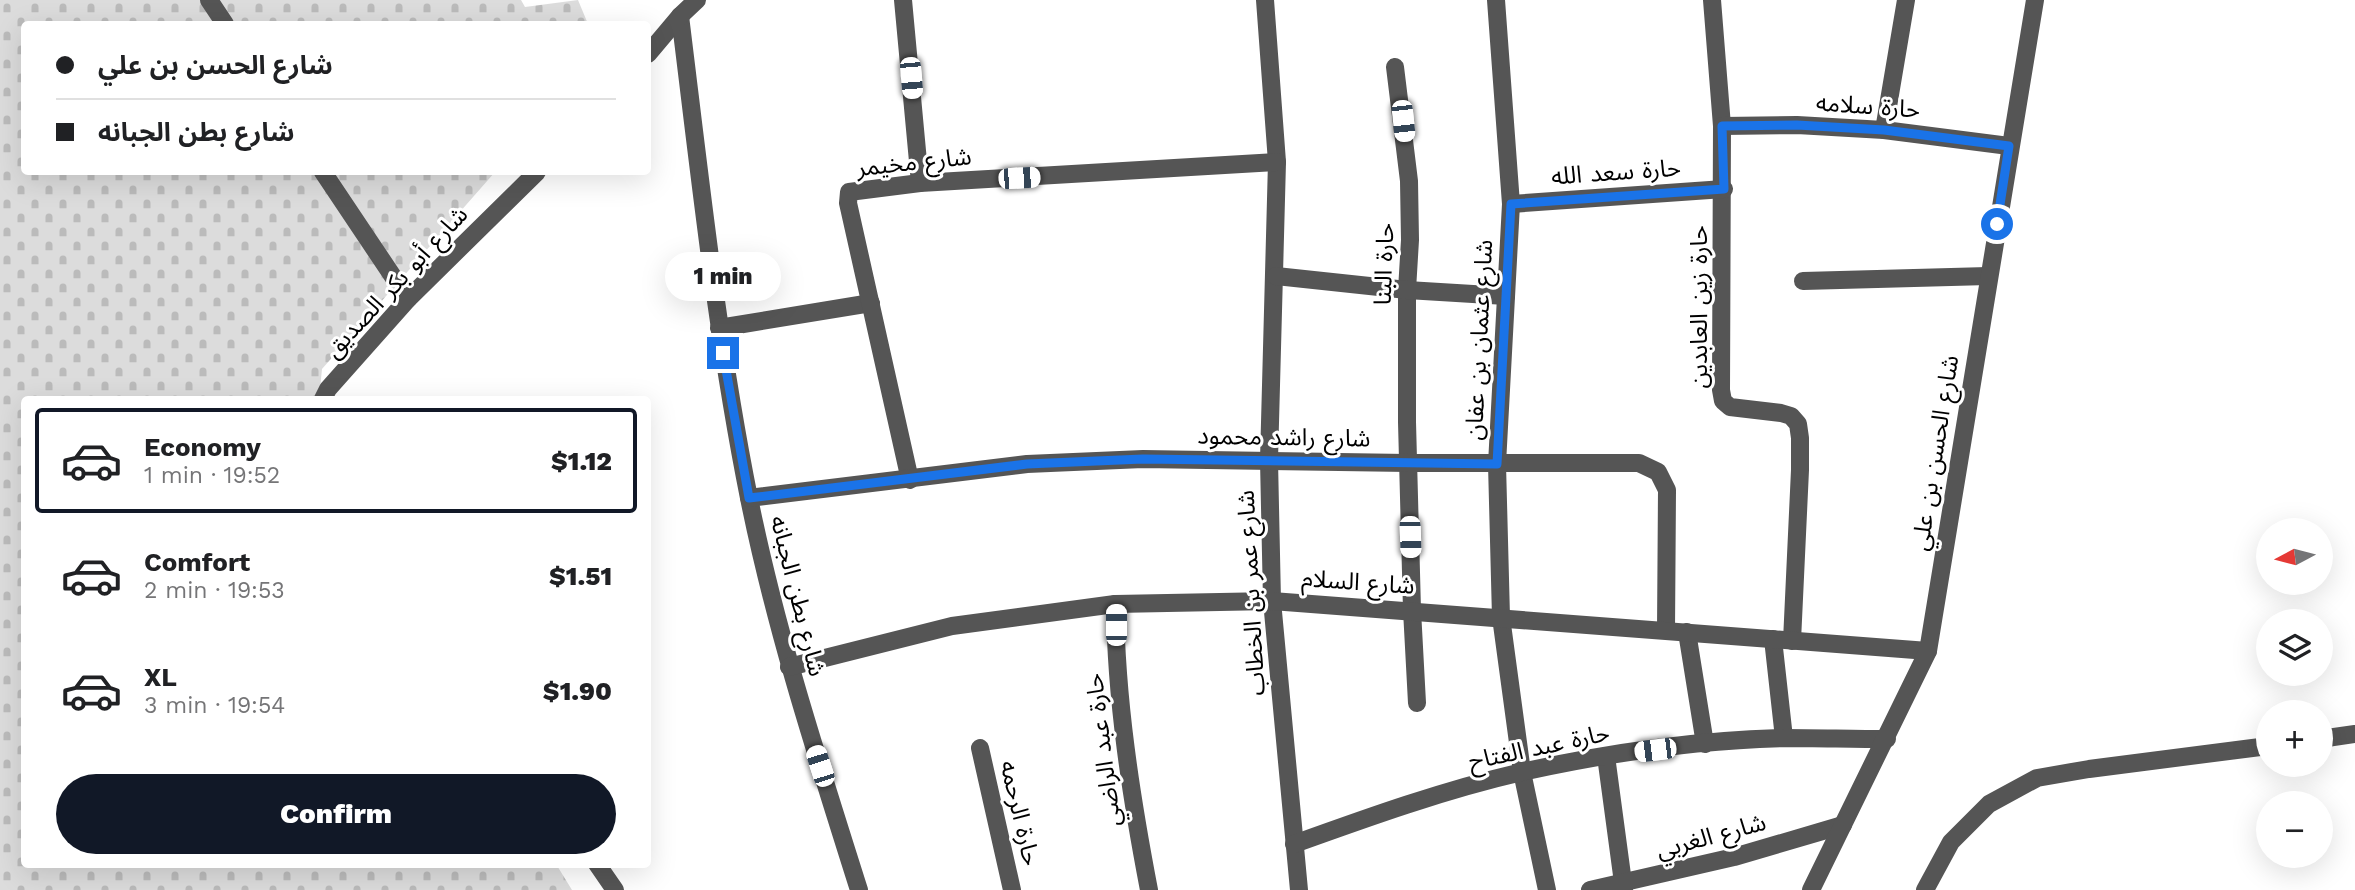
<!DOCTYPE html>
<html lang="en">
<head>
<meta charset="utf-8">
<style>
	:root { --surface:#fff; --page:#f2f2f2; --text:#202124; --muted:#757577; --line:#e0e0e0; --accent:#111827 }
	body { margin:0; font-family:"Work Sans","Noto Sans Arabic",sans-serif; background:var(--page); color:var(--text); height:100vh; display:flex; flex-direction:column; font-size:26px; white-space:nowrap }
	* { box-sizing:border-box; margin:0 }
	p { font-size:23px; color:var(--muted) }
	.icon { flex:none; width:38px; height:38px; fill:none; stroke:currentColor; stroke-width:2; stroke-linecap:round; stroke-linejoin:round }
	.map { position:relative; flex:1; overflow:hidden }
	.drawer { position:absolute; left:21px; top:396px; width:630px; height:472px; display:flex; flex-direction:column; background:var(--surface); border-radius:7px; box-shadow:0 7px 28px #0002 }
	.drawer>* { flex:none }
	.top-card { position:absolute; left:21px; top:21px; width:630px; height:154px; border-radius:7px; box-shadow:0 7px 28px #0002; display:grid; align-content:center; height:154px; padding:0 35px; background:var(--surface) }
	.needle { width:46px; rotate:263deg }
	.tools { position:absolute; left:2256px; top:518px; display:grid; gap:14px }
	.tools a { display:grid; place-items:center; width:77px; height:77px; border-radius:50%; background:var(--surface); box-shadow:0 7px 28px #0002; font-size:35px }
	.end { position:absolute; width:32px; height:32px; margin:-16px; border:9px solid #1a73e8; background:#fff; box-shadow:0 0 0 4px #fff }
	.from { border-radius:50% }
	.bubble { position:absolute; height:49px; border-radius:24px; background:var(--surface); box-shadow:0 7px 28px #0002; font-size:23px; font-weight:800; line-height:49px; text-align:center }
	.car { position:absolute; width:21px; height:42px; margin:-21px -10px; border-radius:9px; box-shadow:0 0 5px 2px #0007; background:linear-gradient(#fff 24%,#345 0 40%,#fff 0 76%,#345 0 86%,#fff 0) }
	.top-card b { display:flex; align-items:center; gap:24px; height:66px; font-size:26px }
	.top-card b+b { border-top:2px solid var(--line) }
	.top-card i { width:18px; height:18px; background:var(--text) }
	ul { padding:12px 0 0; list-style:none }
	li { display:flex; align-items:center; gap:21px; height:105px; margin:0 14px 10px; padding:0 21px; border:4px solid transparent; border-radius:7px }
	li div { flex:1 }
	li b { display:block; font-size:26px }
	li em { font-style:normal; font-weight:800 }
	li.active { border-color:var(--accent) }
	li>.icon { width:63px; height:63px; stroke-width:1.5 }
	.action { display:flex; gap:14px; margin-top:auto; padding:14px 35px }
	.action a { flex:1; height:80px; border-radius:42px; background:var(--accent); color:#fff; font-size:28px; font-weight:800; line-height:80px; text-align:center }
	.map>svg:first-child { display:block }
	.cemetery { fill:url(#cemetery-stones) }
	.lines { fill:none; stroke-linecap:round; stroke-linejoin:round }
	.minor { stroke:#555; stroke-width:18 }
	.route { stroke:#1a73e8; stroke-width:9 }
	.labels { text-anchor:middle; stroke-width:6; stroke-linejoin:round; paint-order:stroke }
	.street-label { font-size:24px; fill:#000; stroke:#fff }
</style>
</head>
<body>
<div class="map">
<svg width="2355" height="890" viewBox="0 0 2355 890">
	<defs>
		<pattern id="cemetery-stones" width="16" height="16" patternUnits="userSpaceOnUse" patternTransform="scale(1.75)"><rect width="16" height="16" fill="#dcdcdc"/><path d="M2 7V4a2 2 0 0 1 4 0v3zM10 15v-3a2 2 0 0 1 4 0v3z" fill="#bbb"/></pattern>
	</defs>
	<rect width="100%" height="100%" fill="#fff"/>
	<!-- cemetery -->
	<path class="cemetery" d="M0,0h521l4,7 53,-7 10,24h-564v148h471l-173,197 -3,30h-295v465h532l16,26h-572z"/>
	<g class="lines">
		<!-- minor -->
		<g class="minor">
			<path d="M209,0l16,24"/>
			<path d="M903,0l17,183"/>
			<path d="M1265,0l12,162 -8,298 3,141 27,289"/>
			<path d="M1496,0l15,204 -14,260 4,153 21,155 25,118"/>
			<path d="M1712,0l10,126 -1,264 2,11 7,6 51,6 10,3 7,8 2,14v32l-8,171"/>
			<path d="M680,16c20,161 37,322 69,482 27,134 69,262 110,392"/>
			<path d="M648,54l32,-38 17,-16"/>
			<path d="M1395,67l14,114 1,59 -3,50v132l5,188 5,93"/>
			<path d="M1722,126l75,-1 87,5 125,16"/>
			<path d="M1884,130l22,-130"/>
			<path d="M323,172l85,127"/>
			<path d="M1511,204l213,-15"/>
			<path d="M1276,276l131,14 99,6"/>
			<path d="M1803,281l185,-5"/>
			<path d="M719,328l152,-25"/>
			<path d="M323,399l5,-10 80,-90 129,-127"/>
			<path d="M910,480l-62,-277 1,-11 71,-9 357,-21"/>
			<path d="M749,498l278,-34 116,-5 265,4h231l19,9 9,18 -1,140"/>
			<path d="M1115,604c1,96 16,192 34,286"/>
			<path d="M1687,632l18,112"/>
			<path d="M1773,639l11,99"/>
			<path d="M789,667l163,-41 163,-22 157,-3 656,50"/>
			<path d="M2320,739l35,-5"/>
			<path d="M980,748l32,142"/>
			<path d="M1606,756l18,134"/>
			<path d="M1294,844c75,-27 150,-54 228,-72 86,-19 176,-32 263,-34 34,0 68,1 102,1"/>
			<path d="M597,864l18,26"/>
			<path d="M1590,890l144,-33 109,-32"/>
			<path d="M1811,890l117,-239 107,-651"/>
			<path d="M1925,890l26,-48 38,-38 48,-26 52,-9 179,-23"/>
		</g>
	</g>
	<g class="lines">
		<!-- route -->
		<path class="route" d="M723,353l26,145 278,-34 116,-5 354,5 14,-260 213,-15 -2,-63 75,-1 87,5 125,16 -12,78"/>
	</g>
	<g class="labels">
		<!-- street labels -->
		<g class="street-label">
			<text transform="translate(1868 106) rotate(4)" y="8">حارة سلامه</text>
			<text transform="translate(914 162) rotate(-6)" y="8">شارع مخيمر</text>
			<text transform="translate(1616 172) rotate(-4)" y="8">حارة سعد الله</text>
			<text transform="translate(1384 264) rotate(-88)" y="8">حارة البنا</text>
			<text transform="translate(396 282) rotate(-47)" y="8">شارع أبو بكر الصديق</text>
			<text transform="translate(1699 307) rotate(-90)" y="8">حارة زين العابدين</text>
			<text transform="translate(1479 340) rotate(-87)" y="8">شارع عثمان بن عفان</text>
			<text transform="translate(1284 437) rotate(1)" y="8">شارع راشد محمود</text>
			<text transform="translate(1935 453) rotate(-81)" y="8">شارع الحسن بن علي</text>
			<text transform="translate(1358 582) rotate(4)" y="8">شارع السلام</text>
			<text transform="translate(1251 593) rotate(-93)" y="8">شارع عمر بن الخطاب</text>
			<text transform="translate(798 596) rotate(76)" y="8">شارع بطن الجبانه</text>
			<text transform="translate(1539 747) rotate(-12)" y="8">حارة عبد الفتاح</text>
			<text transform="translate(1103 750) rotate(-97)" y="8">حارة عبد الراضي</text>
			<text transform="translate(1020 813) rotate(77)" y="8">حارة الرحمه</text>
			<text transform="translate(1711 836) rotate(-15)" y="8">شارع الغربي</text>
		</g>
	</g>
</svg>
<div class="tools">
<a><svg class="needle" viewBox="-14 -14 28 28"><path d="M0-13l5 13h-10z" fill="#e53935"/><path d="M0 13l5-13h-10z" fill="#757577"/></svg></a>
<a><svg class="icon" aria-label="layers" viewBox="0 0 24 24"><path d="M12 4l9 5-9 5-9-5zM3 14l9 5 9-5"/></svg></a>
<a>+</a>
<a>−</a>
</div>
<i class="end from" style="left:1997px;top:224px"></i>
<i class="end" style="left:723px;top:353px"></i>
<div class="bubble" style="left:665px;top:252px;width:116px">1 min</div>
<i class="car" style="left:911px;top:78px;rotate:175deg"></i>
<i class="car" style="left:1403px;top:121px;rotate:174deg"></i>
<i class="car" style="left:1019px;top:178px;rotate:87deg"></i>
<i class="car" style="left:1410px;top:537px;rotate:178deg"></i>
<i class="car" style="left:1116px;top:625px;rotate:0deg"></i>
<i class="car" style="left:1655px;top:750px;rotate:263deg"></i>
<i class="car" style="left:820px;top:766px;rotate:342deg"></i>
<div class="top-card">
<b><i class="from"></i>شارع الحسن بن علي</b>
<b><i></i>شارع بطن الجبانه</b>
</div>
<section class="drawer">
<ul>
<li class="active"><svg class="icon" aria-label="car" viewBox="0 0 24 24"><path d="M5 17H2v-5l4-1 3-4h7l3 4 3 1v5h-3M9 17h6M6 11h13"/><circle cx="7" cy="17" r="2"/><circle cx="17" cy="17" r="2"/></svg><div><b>Economy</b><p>1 min · 19:52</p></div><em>$1.12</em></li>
<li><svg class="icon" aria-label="car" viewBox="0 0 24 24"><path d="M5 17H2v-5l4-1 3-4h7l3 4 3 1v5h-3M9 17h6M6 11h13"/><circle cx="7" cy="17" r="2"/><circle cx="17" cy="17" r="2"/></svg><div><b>Comfort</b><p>2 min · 19:53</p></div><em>$1.51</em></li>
<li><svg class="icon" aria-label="car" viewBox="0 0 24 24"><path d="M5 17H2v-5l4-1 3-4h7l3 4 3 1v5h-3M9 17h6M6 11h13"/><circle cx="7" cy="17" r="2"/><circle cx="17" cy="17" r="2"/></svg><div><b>XL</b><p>3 min · 19:54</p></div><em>$1.90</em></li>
</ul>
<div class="action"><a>Confirm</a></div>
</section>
</div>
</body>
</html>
